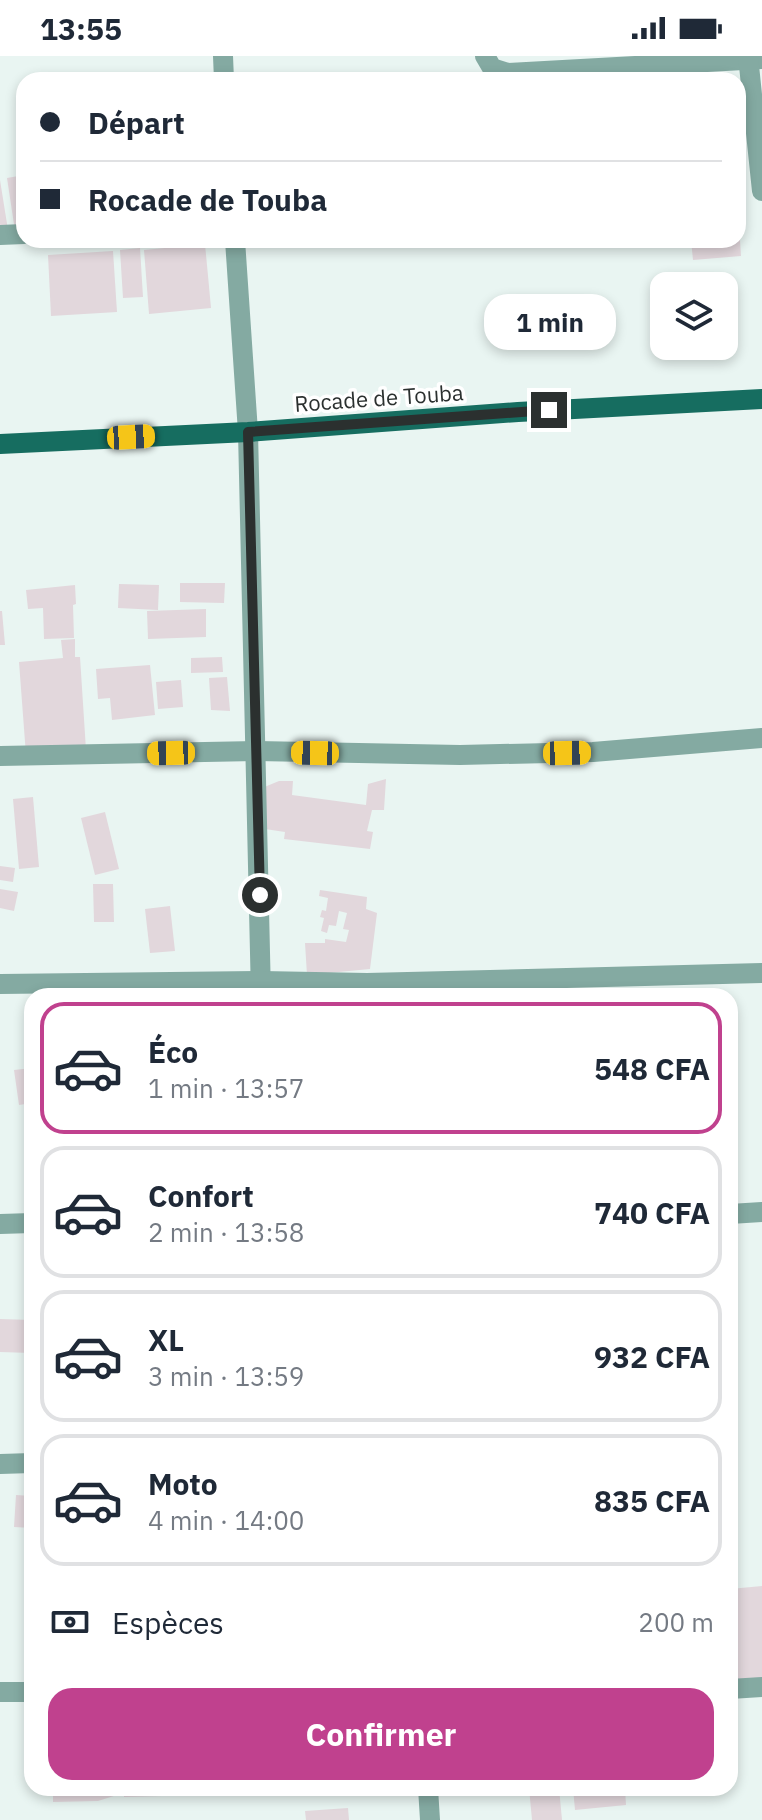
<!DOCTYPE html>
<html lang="fr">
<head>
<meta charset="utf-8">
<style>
	:root { --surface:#fff; --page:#f6f6f7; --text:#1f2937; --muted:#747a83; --line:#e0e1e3; --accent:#c0418e }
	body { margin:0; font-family:"IBM Plex Sans",sans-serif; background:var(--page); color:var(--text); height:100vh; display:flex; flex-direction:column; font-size:30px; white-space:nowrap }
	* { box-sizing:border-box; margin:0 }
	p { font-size:26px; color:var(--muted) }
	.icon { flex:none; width:44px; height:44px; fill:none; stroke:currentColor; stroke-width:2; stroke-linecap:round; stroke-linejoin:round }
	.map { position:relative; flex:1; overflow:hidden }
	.drawer { position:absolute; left:24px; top:932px; width:714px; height:808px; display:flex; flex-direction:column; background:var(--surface); border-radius:24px; box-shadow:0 4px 12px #0003 }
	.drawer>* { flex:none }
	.hud { position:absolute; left:16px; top:16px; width:730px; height:176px; border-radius:24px; box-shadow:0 4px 12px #0003; display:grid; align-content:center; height:176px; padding:0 24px; background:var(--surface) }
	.controls { position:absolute; left:650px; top:216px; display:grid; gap:16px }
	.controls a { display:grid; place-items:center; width:88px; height:88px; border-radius:16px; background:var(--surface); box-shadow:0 4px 12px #0003; font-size:40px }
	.end { position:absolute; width:36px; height:36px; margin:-18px; border:10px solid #2b302f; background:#fff; box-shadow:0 0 0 4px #fff }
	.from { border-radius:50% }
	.bubble { position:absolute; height:56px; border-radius:24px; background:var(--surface); box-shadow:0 4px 12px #0003; font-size:26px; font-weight:800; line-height:56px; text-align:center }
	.car { position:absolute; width:24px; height:48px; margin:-24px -12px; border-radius:10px; box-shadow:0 0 6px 2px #0007; background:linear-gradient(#f5c518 24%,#345 0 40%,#f5c518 0 76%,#345 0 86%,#f5c518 0) }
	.hud b { display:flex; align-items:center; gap:28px; height:76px; font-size:30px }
	.hud b+b { border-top:2px solid var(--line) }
	.hud i { width:20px; height:20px; background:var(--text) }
	ul { padding:14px 0 0; list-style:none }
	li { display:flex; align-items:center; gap:24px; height:132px; margin:0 16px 12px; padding:0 8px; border:4px solid var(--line); border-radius:24px }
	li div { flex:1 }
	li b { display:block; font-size:30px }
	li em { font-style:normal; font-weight:800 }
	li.current { border-color:var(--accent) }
	li>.icon { width:72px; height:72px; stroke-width:1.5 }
	.pay { display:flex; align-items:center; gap:20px; height:88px; padding:0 24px; font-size:30px }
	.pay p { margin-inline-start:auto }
	.primary-button { display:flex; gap:16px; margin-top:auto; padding:16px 24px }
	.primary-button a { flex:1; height:92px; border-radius:24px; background:var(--accent); color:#fff; font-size:32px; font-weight:800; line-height:92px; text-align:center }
	.status { display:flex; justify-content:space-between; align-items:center; height:56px; padding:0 40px; background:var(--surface); direction:ltr }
	.status svg { height:22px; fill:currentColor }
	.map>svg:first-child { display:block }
	.building { fill:#e2d7dc }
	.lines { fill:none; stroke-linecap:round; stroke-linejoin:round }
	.street { stroke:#84aaa2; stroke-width:20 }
	.primary { stroke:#166d60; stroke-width:20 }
	.route { stroke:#2b302f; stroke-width:10 }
	.labels { text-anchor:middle; stroke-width:7; stroke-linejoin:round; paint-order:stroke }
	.street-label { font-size:22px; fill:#2b302f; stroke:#fff }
</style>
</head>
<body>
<div class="status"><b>13:55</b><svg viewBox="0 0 49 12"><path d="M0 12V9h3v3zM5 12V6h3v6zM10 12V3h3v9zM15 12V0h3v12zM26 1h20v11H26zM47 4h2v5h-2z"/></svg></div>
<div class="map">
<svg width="762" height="1764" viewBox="0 0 762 1764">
	<rect width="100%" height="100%" fill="#e9f5f2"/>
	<!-- building -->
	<g class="building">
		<path d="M754,30l4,31 -19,2 -1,-31z"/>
		<path d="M24,119v55l-9,1 -8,-53z"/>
		<path d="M0,124l8,50 -8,1z"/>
		<path d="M691,184h49l1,16 -48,4z"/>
		<path d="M205,188l6,64 -62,6 -5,-64z"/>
		<path d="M140,192l3,49 -20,1 -3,-48z"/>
		<path d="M113,195l4,61 -66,4 -3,-61z"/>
		<path d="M180,527h45l-1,20 -44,-1z"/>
		<path d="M119,528l40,1 -1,25 -40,-2z"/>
		<path d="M75,529l1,19 -3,1 1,33 -30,1 -1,-31 -15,1 -2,-19z"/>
		<path d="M206,553v28l-58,2 -1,-28z"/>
		<path d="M0,555h2l3,34h-5z"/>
		<path d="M75,583v18h5l6,93 -60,5 -7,-93 44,-4 -2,-18z"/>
		<path d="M222,601l1,15 -32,1v-15z"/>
		<path d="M150,609l5,50 -43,5 -2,-22 -12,1 -2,-30z"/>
		<path d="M227,621l3,34 -19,-1 -2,-32z"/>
		<path d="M181,624l2,27 -25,2 -2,-27z"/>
		<path d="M386,723l-2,31h-12l-5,21 6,1 -3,17 -86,-10 1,-7 -20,-3 -3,-41 17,-7h14l-1,14 74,10 2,-21z"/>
		<path d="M33,741l6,70 -20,2 -6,-70z"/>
		<path d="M105,756l14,57 -24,6 -14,-57z"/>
		<path d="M0,810l15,2 -2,14 -13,-2z"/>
		<path d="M93,828h20l1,38h-20z"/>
		<path d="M0,833l18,3 -4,19 -14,-3z"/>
		<path d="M320,834l47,7 -1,12 11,4 -7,56 -63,6 -2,-32h20v-4l21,3 3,-12 -6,-1 4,-16 -8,-2 -3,15 -7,-1 -2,8 -6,-2 3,-13 -4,-1 2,-7 4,1 2,-13 -9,-2z"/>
		<path d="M170,850l5,45 -25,2 -5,-44z"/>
		<path d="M32,1012v35l-13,2 -5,-35z"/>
		<path d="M0,1263l32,1 -1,33 -31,-1z"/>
		<path d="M16,1439l16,1v32l-18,-1z"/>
		<path d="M762,1530v94l-32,3v-34h3l-3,-60z"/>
		<path d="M53,1732h64v7l-19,6 -45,1z"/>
		<path d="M124,1732h38v8l-38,1z"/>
		<path d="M529,1732h30l3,32h-30z"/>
		<path d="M573,1732h52l1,17 -51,5z"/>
		<path d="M348,1752l1,12h-43l-1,-9z"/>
	</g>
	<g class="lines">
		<!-- street -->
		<g class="street">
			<path d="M223,0l1,24"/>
			<path d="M485,0l7,12 16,5 254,-14"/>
			<path d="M748,0l14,135"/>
			<path d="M0,179l24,-1"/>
			<path d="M235,184l13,192 13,564"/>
			<path d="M0,700l257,-5 203,4 133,-3 169,-14"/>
			<path d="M0,928l262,-3 105,2 395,-10"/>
			<path d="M730,1158l32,-2"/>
			<path d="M0,1168l32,-1"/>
			<path d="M0,1408l32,-1"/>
			<path d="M730,1633l32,-2"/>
			<path d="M0,1636h32"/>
			<path d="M428,1732l2,32"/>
		</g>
		<!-- primary -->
		<path class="primary" d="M0,388l248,-12 270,-20 244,-13"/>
	</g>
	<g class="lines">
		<!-- route -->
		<path class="route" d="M260,839l-12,-463 301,-22"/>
	</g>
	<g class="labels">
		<!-- street labels -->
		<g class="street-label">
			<text transform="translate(379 342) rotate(-4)" y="8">Rocade de Touba</text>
		</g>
	</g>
</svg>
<div class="controls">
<a><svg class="icon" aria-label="layers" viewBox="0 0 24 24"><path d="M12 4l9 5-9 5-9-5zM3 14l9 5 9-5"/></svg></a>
</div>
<i class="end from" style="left:260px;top:839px"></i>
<i class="end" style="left:549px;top:354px"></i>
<div class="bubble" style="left:484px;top:238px;width:132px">1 min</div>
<i class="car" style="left:131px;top:381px;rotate:87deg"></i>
<i class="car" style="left:171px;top:697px;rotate:269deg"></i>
<i class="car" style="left:315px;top:697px;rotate:271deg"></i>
<i class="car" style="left:567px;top:697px;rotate:89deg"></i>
<div class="hud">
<b><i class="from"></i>Départ</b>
<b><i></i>Rocade de Touba</b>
</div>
<section class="drawer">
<ul>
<li class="current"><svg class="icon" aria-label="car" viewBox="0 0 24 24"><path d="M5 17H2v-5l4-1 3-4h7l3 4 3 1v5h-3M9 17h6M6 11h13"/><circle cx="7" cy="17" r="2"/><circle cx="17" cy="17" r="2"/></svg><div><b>Éco</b><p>1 min · 13:57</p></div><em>548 CFA</em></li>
<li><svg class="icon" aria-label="car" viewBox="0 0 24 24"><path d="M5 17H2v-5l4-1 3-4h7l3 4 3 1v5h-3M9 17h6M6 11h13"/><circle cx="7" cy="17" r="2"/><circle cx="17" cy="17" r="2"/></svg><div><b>Confort</b><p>2 min · 13:58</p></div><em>740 CFA</em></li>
<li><svg class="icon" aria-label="car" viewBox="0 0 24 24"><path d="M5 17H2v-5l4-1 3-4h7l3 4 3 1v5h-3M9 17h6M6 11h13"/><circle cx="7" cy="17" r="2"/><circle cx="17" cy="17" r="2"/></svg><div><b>XL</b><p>3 min · 13:59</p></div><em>932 CFA</em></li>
<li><svg class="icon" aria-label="car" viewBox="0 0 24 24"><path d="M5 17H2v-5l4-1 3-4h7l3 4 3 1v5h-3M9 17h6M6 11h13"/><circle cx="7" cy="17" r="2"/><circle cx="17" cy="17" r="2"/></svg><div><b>Moto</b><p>4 min · 14:00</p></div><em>835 CFA</em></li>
</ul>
<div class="pay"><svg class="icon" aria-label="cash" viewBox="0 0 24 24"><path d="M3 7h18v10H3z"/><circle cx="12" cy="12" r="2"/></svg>Espèces<p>200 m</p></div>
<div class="primary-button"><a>Confirmer</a></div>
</section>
</div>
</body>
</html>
